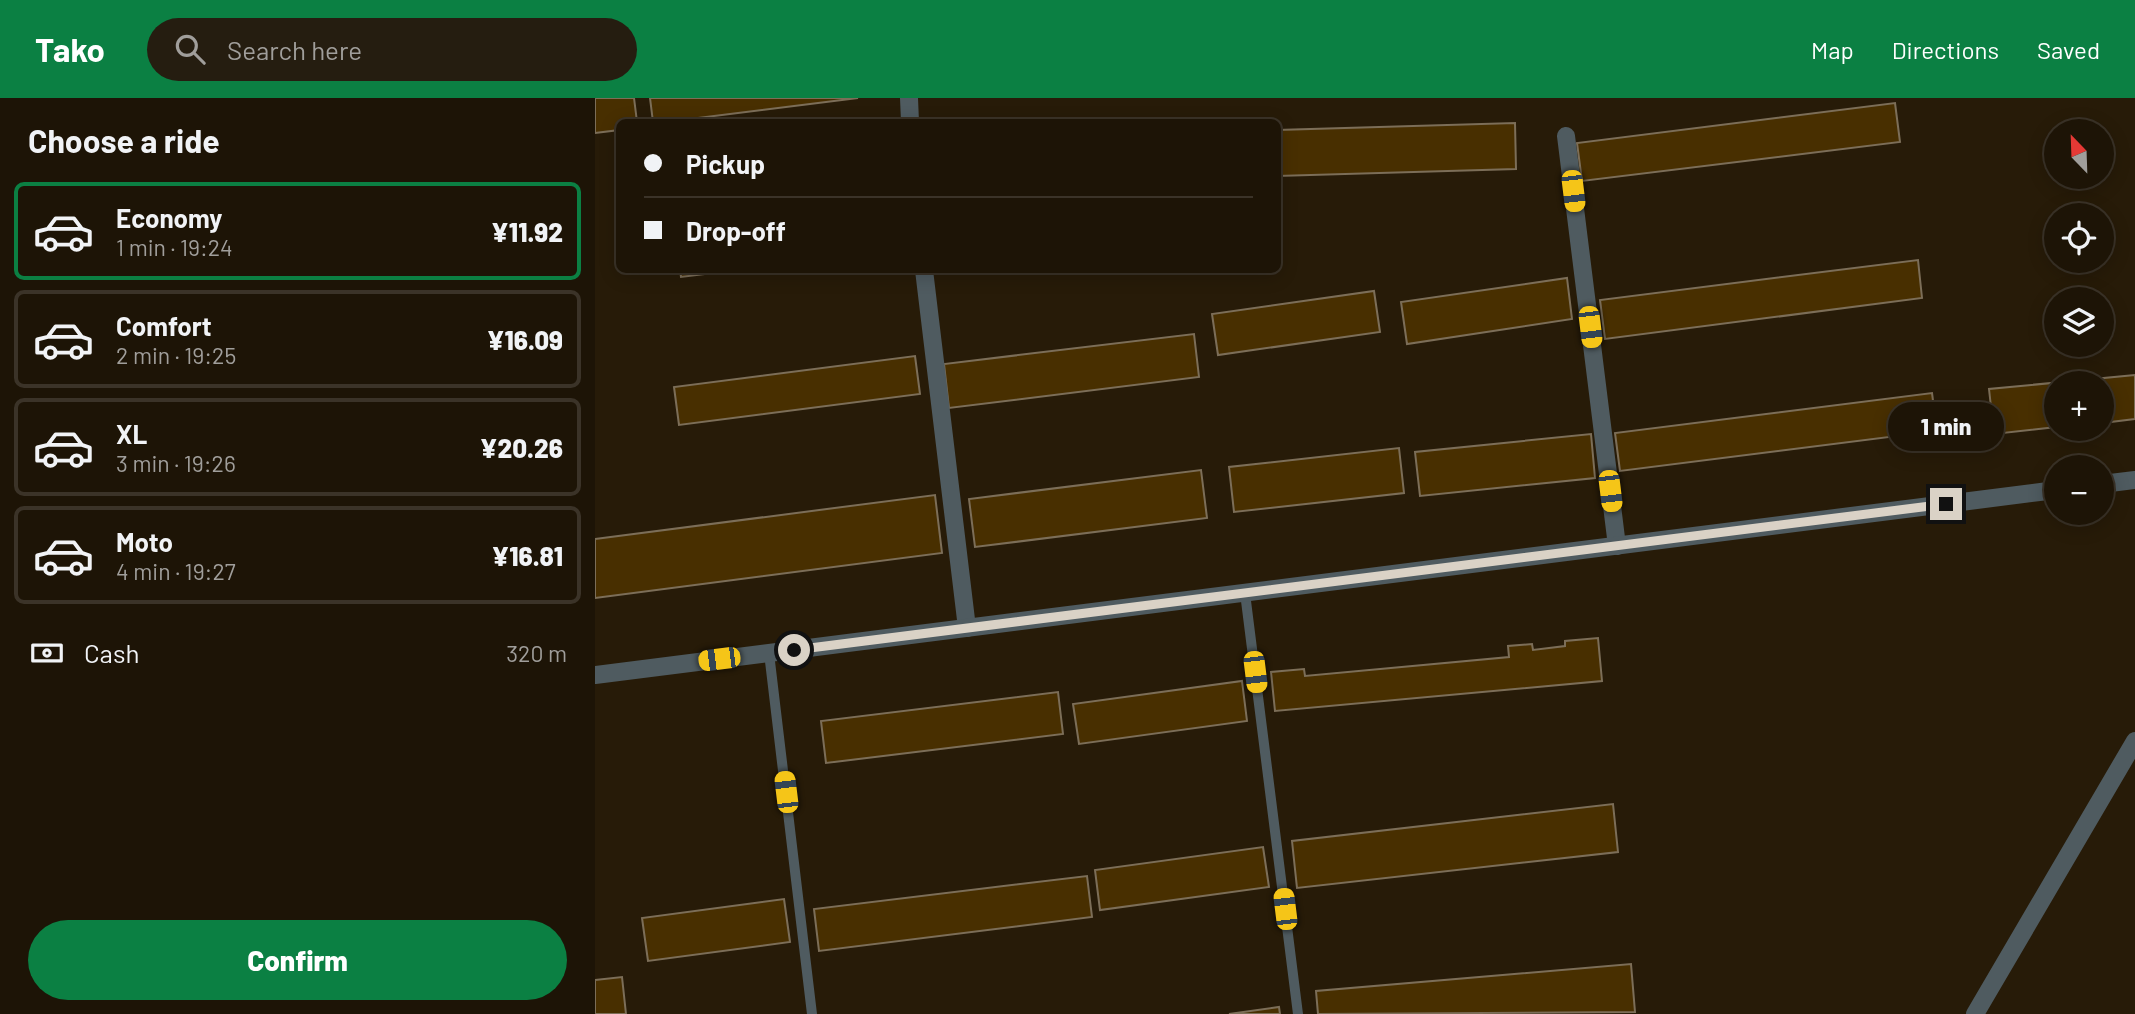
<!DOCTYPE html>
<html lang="en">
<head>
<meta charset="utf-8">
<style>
	:root { --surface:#1d1406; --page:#251d10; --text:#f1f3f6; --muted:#a09e9b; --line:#3b3328; --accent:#0b8043 }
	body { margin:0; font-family:Barlow,sans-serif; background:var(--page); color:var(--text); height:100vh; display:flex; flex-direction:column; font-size:26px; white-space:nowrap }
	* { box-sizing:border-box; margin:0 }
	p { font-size:23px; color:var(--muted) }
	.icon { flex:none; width:38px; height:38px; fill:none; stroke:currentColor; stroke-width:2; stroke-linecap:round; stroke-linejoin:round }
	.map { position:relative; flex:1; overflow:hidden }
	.sheet { display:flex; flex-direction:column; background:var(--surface); width:595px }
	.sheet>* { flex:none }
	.guide { position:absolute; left:21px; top:21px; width:665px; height:154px; border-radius:10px; box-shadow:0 4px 18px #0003,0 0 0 2px var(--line); display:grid; align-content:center; height:154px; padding:0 28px; background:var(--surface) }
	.needle { width:46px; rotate:337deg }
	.buttons { position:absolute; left:1449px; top:21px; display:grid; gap:14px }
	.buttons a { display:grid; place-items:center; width:70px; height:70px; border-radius:50%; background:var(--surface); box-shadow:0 4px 18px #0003,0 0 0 2px var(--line); font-size:35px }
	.end { position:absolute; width:32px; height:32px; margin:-16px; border:9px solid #dad2c6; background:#111; box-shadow:0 0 0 4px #111 }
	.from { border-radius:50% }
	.bubble { position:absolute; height:49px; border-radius:24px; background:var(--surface); box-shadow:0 4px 18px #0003,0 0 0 2px var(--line); font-size:23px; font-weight:800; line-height:49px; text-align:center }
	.car { position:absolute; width:21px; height:42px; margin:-21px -10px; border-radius:9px; box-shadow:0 0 5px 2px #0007; background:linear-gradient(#f5c518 24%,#345 0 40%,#f5c518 0 76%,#345 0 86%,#f5c518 0) }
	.guide b { display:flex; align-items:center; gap:24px; height:66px; font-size:26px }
	.guide b+b { border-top:2px solid var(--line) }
	.guide i { width:18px; height:18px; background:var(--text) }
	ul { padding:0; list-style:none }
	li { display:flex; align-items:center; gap:21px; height:98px; margin:0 14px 10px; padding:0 14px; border:4px solid var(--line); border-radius:10px }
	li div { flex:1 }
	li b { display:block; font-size:26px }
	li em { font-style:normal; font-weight:800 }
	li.active { border-color:var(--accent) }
	li>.icon { width:63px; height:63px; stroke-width:1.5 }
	h2 { padding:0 28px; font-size:32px; line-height:84px }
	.pay { display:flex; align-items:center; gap:18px; height:77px; padding:0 28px; font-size:26px }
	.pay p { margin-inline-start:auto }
	.cta { display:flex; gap:14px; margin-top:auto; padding:14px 28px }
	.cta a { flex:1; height:80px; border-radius:42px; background:var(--accent); color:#fff; font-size:28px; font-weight:800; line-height:80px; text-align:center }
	header { display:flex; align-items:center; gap:42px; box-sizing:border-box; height:98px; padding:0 35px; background:var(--accent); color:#fff }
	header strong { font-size:33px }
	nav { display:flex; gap:38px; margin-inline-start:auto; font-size:24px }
	.search { width:490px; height:63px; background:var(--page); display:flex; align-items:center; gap:18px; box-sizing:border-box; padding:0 24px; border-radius:38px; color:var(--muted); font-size:26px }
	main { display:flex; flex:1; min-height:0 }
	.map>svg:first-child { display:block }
	.building { fill:#482f00; stroke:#7c6e58; stroke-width:2 }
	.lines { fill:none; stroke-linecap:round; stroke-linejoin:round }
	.service { stroke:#4f5b60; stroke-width:10 }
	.minor { stroke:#4f5b60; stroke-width:18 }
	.tertiary { stroke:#4f5b60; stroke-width:18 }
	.route { stroke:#dad2c6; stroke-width:9 }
</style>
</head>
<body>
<header>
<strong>Tako</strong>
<div class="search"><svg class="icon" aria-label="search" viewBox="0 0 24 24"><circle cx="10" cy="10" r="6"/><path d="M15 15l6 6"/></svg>Search here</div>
<nav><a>Map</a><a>Directions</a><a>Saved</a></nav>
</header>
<main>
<section class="sheet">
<h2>Choose a ride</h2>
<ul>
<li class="active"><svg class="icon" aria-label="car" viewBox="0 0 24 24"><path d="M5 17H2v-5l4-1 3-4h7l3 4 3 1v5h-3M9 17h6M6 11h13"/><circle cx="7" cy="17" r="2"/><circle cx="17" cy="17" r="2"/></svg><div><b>Economy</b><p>1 min · 19:24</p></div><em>¥11.92</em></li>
<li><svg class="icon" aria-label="car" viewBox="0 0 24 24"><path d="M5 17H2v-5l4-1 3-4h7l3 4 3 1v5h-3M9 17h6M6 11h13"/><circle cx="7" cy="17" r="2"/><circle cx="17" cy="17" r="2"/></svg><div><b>Comfort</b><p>2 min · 19:25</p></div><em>¥16.09</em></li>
<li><svg class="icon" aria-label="car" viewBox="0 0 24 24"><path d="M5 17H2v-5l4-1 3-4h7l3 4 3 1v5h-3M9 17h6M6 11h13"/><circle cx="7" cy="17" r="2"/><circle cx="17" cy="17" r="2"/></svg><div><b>XL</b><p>3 min · 19:26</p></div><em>¥20.26</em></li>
<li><svg class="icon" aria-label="car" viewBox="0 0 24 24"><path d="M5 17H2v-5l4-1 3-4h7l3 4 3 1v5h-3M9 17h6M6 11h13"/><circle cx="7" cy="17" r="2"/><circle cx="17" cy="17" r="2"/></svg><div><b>Moto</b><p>4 min · 19:27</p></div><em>¥16.81</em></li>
</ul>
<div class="pay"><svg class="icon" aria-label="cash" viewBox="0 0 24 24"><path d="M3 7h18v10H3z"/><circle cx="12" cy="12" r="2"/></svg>Cash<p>320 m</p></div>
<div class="cta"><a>Confirm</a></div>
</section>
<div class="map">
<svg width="1540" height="916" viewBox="0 0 1540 916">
	<rect width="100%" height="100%" fill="#271b08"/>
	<!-- building -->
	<g class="building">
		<path d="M0,0h39l3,24h-18v8l-24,3z"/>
		<path d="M55,0h208l-192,24h-13z"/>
		<path d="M1300,5l5,39 -318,39 -5,-38z"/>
		<path d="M920,25l1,46 -239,7v-46z"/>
		<path d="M1323,162l4,38 -317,41 -5,-39z"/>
		<path d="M85,172h58l-57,7z"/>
		<path d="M972,180l5,41 -165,25 -6,-42z"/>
		<path d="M779,193l6,41 -162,23 -6,-41z"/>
		<path d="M599,236l5,43 -250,31 -5,-44z"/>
		<path d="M320,258l5,38 -241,31 -5,-38z"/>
		<path d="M1540,277v44l-33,4v-40h-46v44l-62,7 -5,-45z"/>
		<path d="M1337,295l5,38 -317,40 -5,-38z"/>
		<path d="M996,336l4,44 -175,18 -5,-44z"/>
		<path d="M804,350l5,45 -170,19 -5,-45z"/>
		<path d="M606,372l6,48 -232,29 -6,-48z"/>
		<path d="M340,397l7,58 -347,45v-59z"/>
		<path d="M1003,540l4,43 -327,30 -4,-39 33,-3 1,7 204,-19 -1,-11 24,-2 1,6 32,-4v-5z"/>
		<path d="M647,583l5,40 -168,23 -6,-40z"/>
		<path d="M463,594l5,42 -237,29 -5,-42z"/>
		<path d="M1018,706l5,48 -321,36 -5,-47z"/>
		<path d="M668,749l6,40 -169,23 -5,-40z"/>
		<path d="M492,778l5,41 -273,34 -5,-42z"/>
		<path d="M189,801l6,43 -142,19 -6,-43z"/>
		<path d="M1036,866l4,48 -317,2 -2,-23z"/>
		<path d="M27,879l4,37h-31v-34z"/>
		<path d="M684,909l1,7h-51z"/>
	</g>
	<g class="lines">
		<!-- service -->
		<g class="service">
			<path d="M650,495l53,421"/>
			<path d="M174,555l43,361"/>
		</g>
		<!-- minor -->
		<g class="minor">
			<path d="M314,0l1,24"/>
			<path d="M971,38l51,410"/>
			<path d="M329,172l43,358"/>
			<path d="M1380,916l160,-273"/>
		</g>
		<!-- tertiary -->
		<g class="tertiary">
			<path d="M1507,386l33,-4"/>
			<path d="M0,577l1461,-185"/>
		</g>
	</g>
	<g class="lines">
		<!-- route -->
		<path class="route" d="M199,552l1152,-146"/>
	</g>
</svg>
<div class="buttons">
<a><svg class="needle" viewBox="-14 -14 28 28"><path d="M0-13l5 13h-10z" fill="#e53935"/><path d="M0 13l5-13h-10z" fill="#a09e9b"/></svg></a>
<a><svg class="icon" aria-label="locate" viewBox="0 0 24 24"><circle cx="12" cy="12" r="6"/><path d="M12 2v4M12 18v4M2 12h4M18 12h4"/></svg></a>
<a><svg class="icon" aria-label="layers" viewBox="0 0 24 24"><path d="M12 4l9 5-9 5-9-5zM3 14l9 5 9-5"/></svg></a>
<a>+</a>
<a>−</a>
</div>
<i class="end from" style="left:199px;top:552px"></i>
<i class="end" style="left:1351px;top:406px"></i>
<div class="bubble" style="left:1293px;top:304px;width:116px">1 min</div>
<i class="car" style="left:978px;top:93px;rotate:173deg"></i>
<i class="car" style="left:995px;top:229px;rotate:173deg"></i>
<i class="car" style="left:1015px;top:393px;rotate:173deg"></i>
<i class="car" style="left:124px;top:561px;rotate:263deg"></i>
<i class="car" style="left:660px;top:574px;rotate:173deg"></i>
<i class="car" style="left:191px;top:694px;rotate:353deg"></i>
<i class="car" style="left:690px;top:811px;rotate:353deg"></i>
<div class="guide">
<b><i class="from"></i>Pickup</b>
<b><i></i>Drop-off</b>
</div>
</div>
</main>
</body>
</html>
